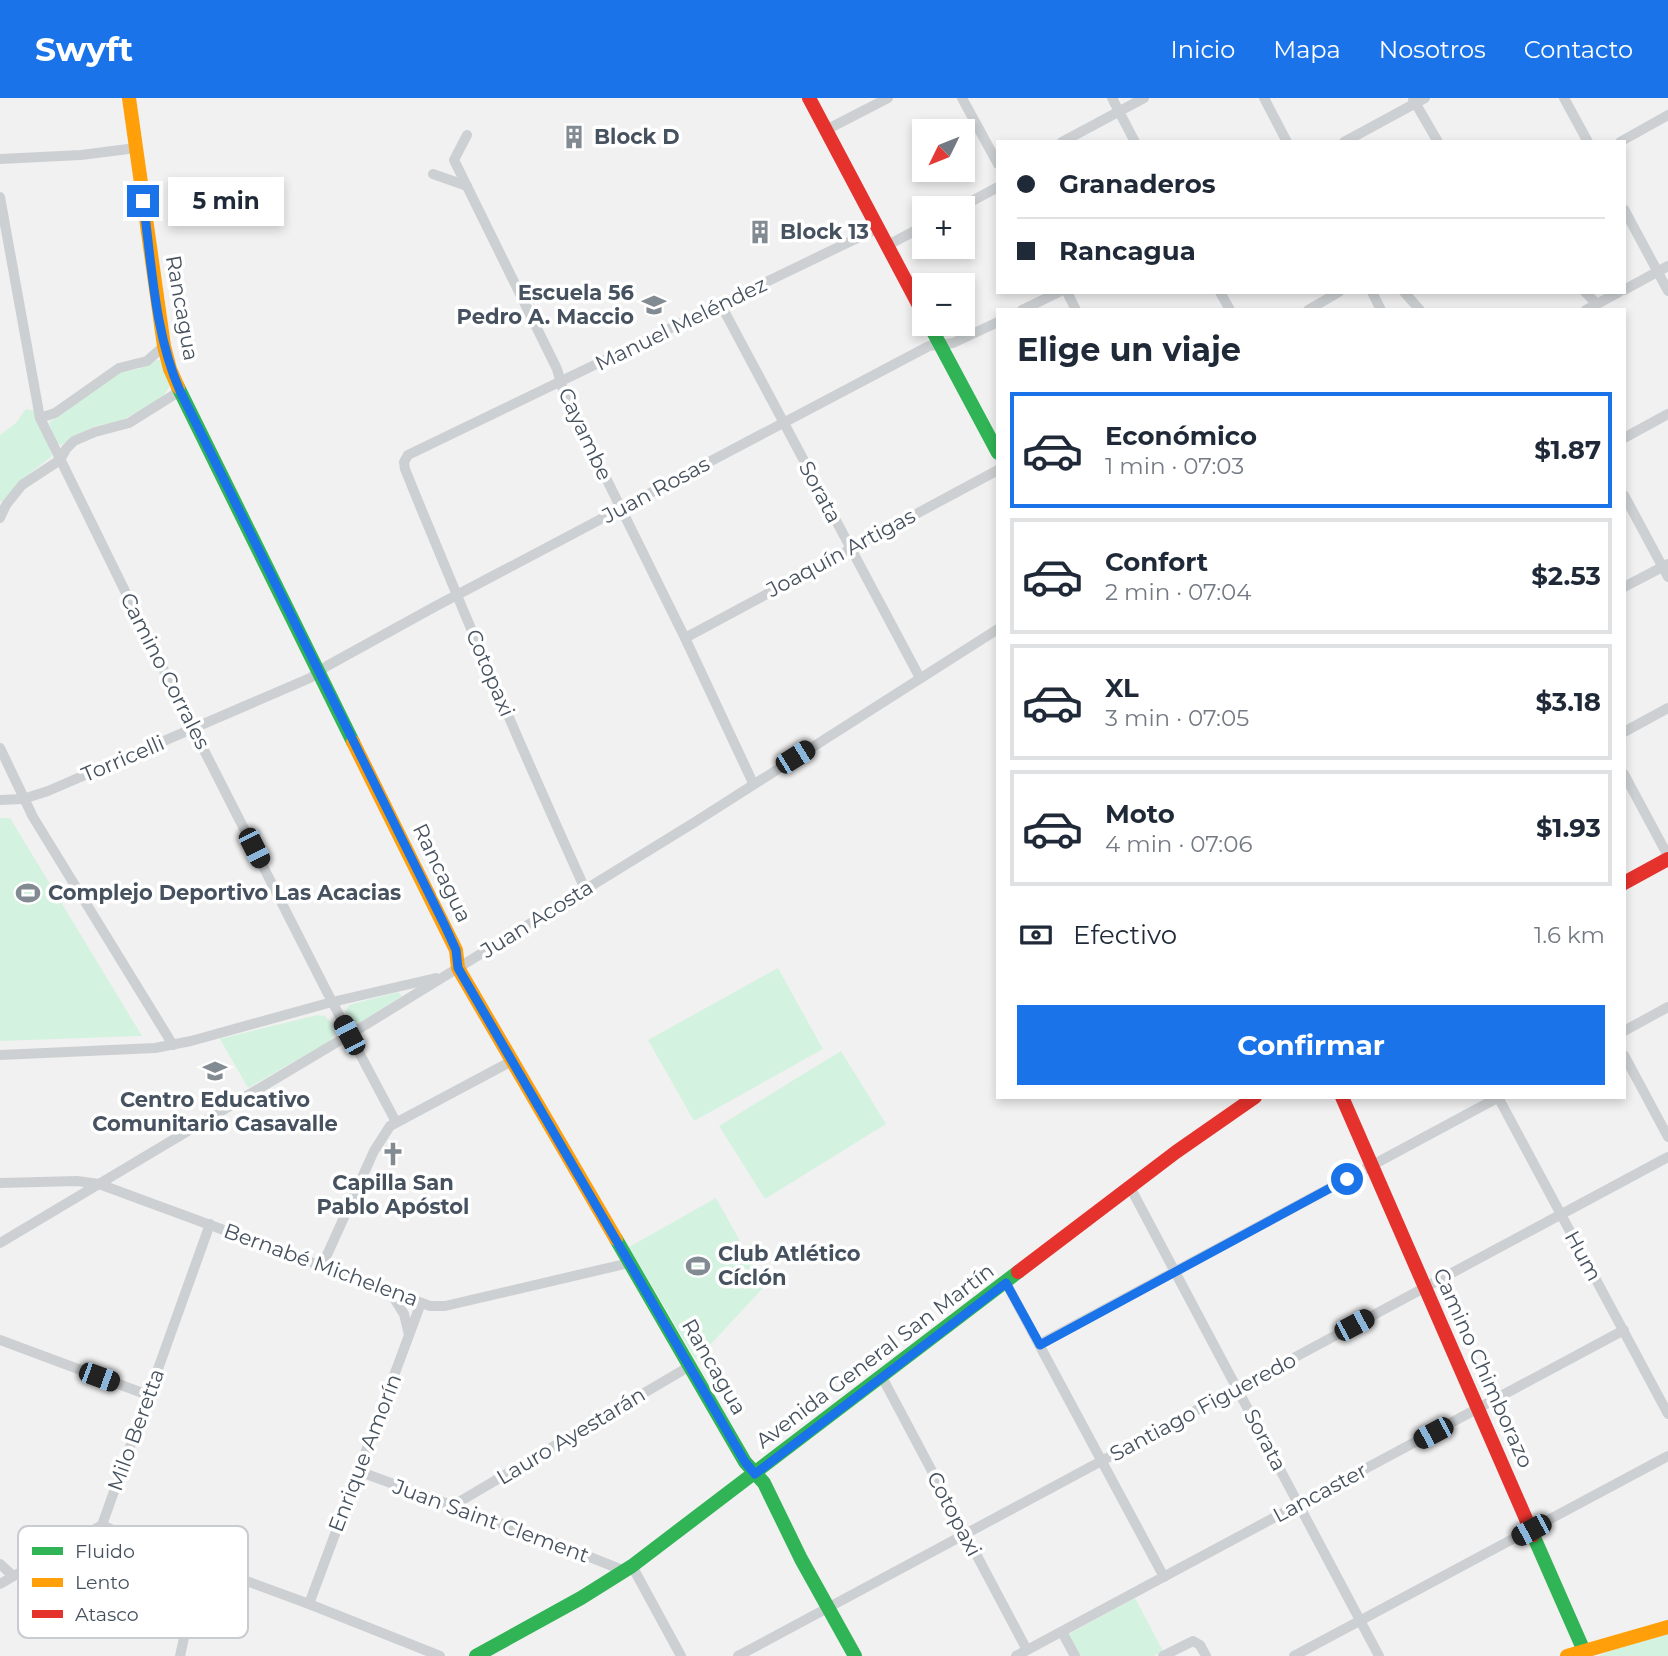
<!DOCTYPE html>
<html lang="es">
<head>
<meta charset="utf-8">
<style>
	:root { --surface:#fff; --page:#f6f6f7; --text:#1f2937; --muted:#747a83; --line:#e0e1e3; --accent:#1a73e8 }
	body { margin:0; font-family:Montserrat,sans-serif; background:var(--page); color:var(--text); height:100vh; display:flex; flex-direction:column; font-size:26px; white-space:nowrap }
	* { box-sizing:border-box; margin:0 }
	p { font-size:23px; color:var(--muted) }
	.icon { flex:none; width:38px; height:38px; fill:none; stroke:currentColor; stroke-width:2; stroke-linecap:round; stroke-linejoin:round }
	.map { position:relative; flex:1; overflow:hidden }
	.side { position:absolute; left:996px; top:210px; width:630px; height:791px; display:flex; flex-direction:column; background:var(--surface); border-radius:0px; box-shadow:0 4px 10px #0003 }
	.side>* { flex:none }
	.banner { position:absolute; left:996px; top:42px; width:630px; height:154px; border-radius:0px; box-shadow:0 4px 10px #0003; display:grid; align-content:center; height:154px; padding:0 21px; background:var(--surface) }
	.needle { width:46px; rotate:227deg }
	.controls { position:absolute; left:912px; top:21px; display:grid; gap:14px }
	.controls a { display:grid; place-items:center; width:63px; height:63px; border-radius:0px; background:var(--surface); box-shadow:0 4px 10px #0003; font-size:35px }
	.end { position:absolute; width:32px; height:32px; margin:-16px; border:9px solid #1a73e8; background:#fff; box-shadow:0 0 0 4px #fff }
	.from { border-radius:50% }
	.bubble { position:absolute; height:49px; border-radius:0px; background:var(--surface); box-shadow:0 4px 10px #0003; font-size:23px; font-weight:700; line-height:49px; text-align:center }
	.car { position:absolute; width:21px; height:42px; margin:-21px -10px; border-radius:9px; box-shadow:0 0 5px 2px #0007; background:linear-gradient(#222 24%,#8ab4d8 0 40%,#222 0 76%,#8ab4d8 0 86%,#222 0) }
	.banner b { display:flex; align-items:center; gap:24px; height:66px; font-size:26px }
	.banner b+b { border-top:2px solid var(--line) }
	.banner i { width:18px; height:18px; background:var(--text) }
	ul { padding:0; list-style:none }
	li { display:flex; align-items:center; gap:21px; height:116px; margin:0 14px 10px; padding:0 7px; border:4px solid var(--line); border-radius:0px }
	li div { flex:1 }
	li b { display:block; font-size:26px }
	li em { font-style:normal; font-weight:700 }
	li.active { border-color:var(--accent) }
	li>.icon { width:63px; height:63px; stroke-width:1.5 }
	h2 { padding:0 21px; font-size:32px; line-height:84px }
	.pay { display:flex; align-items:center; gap:18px; height:77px; padding:0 21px; font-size:26px }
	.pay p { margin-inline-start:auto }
	.action { display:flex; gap:14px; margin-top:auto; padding:14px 21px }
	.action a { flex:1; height:80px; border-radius:0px; background:var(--accent); color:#fff; font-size:28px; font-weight:700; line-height:80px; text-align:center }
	header { display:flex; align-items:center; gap:42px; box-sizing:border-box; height:98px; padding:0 35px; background:var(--accent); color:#fff }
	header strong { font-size:33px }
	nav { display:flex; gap:38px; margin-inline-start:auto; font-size:24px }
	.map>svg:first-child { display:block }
	.green { fill:#d4f2e0 }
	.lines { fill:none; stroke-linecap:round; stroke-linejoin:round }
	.street { stroke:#cdd0d2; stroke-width:10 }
	.fast { stroke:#30b455; stroke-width:14 }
	.slow { stroke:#ff9f0a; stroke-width:14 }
	.jam { stroke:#e5322d; stroke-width:14 }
	.route { stroke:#1a73e8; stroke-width:9 }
	.labels { text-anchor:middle; stroke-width:7; stroke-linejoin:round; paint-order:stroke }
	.poi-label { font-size:21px; font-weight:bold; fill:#46525f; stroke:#fff; text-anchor:start }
	.street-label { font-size:21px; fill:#46525f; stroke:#fff }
	.key { fill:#fff; stroke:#c8cbcf; stroke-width:2 }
	.key-label { font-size:19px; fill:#46525f }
</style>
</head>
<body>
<header>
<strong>Swyft</strong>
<nav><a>Inicio</a><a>Mapa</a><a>Nosotros</a><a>Contacto</a></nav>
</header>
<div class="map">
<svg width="1668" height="1558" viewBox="0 0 1668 1558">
	<rect width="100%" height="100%" fill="#f2f1f1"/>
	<!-- green -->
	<g class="green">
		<path d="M154,262h6l11,24 -9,14 -41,23 -26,5 -34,19 -5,-3 -7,-19 2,-2 70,-49 18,-3z"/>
		<path d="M26,311l9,2 17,45 -33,26 -17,20 -2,-1v-66l16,-12z"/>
		<path d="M0,720h10l132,218 -142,5z"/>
		<path d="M778,870l45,81 -129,72 -46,-81z"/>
		<path d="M398,894l4,4 -43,27 -7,-1 -7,-9 4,-8z"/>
		<path d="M317,917l8,1 8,8 1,12 -4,5 -82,47 -28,-49z"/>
		<path d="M841,953l45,73 -121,75 -46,-73z"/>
		<path d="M716,1100l49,88 -69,74 -67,-113z"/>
		<path d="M1135,1500l28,53 -9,5h-75l-12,-21z"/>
		<path d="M1668,1536v22h-69l8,-4z"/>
	</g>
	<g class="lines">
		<!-- street -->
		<g class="street">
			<path d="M962,0l36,66"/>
			<path d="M1112,0l23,44"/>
			<path d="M1264,0l23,44"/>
			<path d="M1564,0l24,44"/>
			<path d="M1413,1l25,43"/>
			<path d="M826,32l62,-32"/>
			<path d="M467,37l-13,25 103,209 7,24 121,245 68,145"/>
			<path d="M1062,44l82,-44"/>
			<path d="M1344,44l81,-44"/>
			<path d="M1620,44l48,-27"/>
			<path d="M0,61l81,-4 55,-7"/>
			<path d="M433,76l34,12"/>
			<path d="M0,99l40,221 139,283 148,291 69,130"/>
			<path d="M959,110l39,-21"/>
			<path d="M1624,111l44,82"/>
			<path d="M888,147l36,-19"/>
			<path d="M1624,192l44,-24"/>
			<path d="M1067,194l9,18"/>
			<path d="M1220,194l10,18"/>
			<path d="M1372,194l9,18"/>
			<path d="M1404,194l16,18"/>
			<path d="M1585,194l12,12"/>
			<path d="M721,207l199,373"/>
			<path d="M1022,212l37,-18"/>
			<path d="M1308,212l31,-18"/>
			<path d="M1586,212l33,-18"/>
			<path d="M40,320l15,-5 64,-45 28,-7 17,-15"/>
			<path d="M1624,340l44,-24"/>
			<path d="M1624,397l44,82"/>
			<path d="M0,420l6,-13 16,-20 38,-25 6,-11 8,-8 21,-9 34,-9 51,-32"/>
			<path d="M1624,489l44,-23"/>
			<path d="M685,540l313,-168"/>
			<path d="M1624,634l44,-24"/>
			<path d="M0,650l33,69 140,228"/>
			<path d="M1624,676l44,82"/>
			<path d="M0,702l23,-1 25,-8 262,-113 17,-12 109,-60 493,-260 24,-3 45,-21"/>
			<path d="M585,791c-63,-139 -123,-279 -180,-420l-1,-7 4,-7 470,-227"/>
			<path d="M1624,933l44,-24"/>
			<path d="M0,957l155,-7 36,-7 141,-39 104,-24"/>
			<path d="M1624,957l44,82"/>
			<path d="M1498,999l170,317"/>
			<path d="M0,1085l77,-2 22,3 331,122h15l184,-43"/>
			<path d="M1130,1089l249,469"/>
			<path d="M0,1145l349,-208 346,-213 303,-193"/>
			<path d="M322,1168l52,-115 16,-25 120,-64"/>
			<path d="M1006,1185l158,294"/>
			<path d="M389,1192l15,24 5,21"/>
			<path d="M0,1242l148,55"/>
			<path d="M1040,1246l459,-247"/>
			<path d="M882,1279l145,273"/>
			<path d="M358,1373l194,71 73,29"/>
			<path d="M452,1408l238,-140"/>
			<path d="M102,1427l33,15 174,64 131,52"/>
			<path d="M0,1466l13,12"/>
			<path d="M632,1468l49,90"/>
			<path d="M0,1486l102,-59 108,-301"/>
			<path d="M309,1506l112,-301"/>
			<path d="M1062,1534l13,24"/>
			<path d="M180,1558l20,-91"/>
			<path d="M738,1558l930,-499"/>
			<path d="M1016,1558l608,-326"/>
			<path d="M1163,1558l30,-15 7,4 6,11"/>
			<path d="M1294,1558l374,-200"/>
		</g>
		<!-- fast -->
		<g class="fast">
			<path d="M929,226l69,129"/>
			<path d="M178,289l175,355"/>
			<path d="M616,1141l129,223 19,21 37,76 54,97"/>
			<path d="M1533,1437l51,116"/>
			<path d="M476,1558l105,-58 51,-32 386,-294"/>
		</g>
		<!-- slow -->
		<g class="slow">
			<path d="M129,0l35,248 6,23 8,18"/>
			<path d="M353,644l103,208 2,18 158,271"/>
			<path d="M1567,1558l101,-29"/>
		</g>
		<!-- jam -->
		<g class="jam">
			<path d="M809,0l115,217"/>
			<path d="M1624,785l44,-24"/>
			<path d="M1342,999l191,438"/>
			<path d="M1018,1174l158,-120 79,-55"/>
		</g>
	</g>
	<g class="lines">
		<!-- route -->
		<path class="route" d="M143,103c9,63 11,131 37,190l265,535 11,24 2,18 287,494 10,12 251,-191 34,62 307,-166"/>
	</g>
	<!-- icons -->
	<defs>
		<g id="building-bare" transform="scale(1.89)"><path d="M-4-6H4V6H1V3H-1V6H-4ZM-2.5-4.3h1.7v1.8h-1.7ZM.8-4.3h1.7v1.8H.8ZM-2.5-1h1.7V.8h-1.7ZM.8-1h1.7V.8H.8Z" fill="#828a92" stroke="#fff" stroke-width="2.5" paint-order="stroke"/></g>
		<g id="school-bare" transform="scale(1.89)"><path d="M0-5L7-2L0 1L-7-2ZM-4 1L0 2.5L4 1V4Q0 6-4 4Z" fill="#828a92" stroke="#fff" stroke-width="2.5" paint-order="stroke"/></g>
		<g id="stadium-bare" transform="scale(1.89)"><path d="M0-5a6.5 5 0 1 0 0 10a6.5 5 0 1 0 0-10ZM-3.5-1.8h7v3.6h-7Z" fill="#828a92" stroke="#fff" stroke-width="2.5" paint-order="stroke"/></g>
		<g id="church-bare" transform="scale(1.89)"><path d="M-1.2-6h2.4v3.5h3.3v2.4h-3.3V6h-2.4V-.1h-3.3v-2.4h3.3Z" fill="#828a92" stroke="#fff" stroke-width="2.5" paint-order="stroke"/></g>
	</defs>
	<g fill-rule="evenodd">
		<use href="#building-bare" x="574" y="39"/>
		<use href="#building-bare" x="760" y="134"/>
		<use href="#school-bare" x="654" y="207"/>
		<use href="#stadium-bare" x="28" y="795"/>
		<use href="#school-bare" x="215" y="973"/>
		<use href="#church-bare" x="393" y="1056"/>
		<use href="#stadium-bare" x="698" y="1168"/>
	</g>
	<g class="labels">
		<!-- poi labels -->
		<g class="poi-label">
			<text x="594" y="46">Block D</text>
			<text x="780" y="141">Block 13</text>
			<text x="634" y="202" text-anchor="end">Escuela 56<tspan x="634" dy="24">Pedro A. Maccio</tspan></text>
			<text x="48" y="802">Complejo Deportivo Las Acacias</text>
			<text x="215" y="1009" text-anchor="middle">Centro Educativo<tspan x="215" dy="24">Comunitario Casavalle</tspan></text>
			<text x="393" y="1092" text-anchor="middle">Capilla San<tspan x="393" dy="24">Pablo Apóstol</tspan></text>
			<text x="718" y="1163">Club Atlético<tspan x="718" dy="24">Cíclón</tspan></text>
		</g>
		<!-- street labels -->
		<g class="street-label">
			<text transform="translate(182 210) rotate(80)" y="7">Rancagua</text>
			<text transform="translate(681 226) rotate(-26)" y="7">Manuel Meléndez</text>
			<text transform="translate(585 336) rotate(65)" y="7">Cayambe</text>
			<text transform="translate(656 392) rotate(-28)" y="7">Juan Rosas</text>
			<text transform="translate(820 394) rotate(62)" y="7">Sorata</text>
			<text transform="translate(841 455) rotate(-28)" y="7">Joaquín Artigas</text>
			<text transform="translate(165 573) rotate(63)" y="7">Camino Corrales</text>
			<text transform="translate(490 575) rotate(67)" y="7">Cotopaxi</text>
			<text transform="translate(123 661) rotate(-23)" y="7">Torricelli</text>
			<text transform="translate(442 775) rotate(64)" y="7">Rancagua</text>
			<text transform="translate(537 821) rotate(-32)" y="7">Juan Acosta</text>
			<text transform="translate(1583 1158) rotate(61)" y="7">Hum</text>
			<text transform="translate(321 1167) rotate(20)" y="7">Bernabé Michelena</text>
			<text transform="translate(875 1258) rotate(-37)" y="7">Avenida General San Martín</text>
			<text transform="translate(714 1269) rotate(60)" y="7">Rancagua</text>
			<text transform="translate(1483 1270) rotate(66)" y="7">Camino Chimborazo</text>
			<text transform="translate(1203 1309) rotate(-28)" y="7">Santiago Figueredo</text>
			<text transform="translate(136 1332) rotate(-70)" y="7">Milo Beretta</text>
			<text transform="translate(571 1338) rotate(-31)" y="7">Lauro Ayestarán</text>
			<text transform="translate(1265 1342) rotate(62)" y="7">Sorata</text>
			<text transform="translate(365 1355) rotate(-69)" y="7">Enrique Amorín</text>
			<text transform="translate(1320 1395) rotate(-28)" y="7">Lancaster</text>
			<text transform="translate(954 1416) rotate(62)" y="7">Cotopaxi</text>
			<text transform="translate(491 1423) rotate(20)" y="7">Juan Saint Clement</text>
		</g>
	</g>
	<!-- legend -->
	<rect x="18" y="1428" width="230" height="112" rx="10" class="key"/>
	<rect x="32" y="1449" width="31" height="8" fill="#30b455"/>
	<rect x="32" y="1480" width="31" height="9" fill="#ff9f0a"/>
	<rect x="32" y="1512" width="31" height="8" fill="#e5322d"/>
	<g class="key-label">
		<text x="75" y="1460">Fluido</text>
		<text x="75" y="1491">Lento</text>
		<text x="75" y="1523">Atasco</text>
	</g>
</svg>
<div class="controls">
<a><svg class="needle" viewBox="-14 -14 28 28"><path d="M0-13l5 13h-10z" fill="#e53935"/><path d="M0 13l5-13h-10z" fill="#747a83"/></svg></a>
<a>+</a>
<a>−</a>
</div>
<i class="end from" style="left:1347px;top:1081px"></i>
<i class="end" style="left:143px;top:103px"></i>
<div class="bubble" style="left:168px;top:79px;width:116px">5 min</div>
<i class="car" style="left:795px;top:659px;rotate:58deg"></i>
<i class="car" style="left:254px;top:750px;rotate:153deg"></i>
<i class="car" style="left:349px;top:937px;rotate:332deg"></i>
<i class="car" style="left:1354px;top:1227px;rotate:62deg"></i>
<i class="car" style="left:99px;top:1279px;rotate:110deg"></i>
<i class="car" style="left:1433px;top:1335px;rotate:242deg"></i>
<i class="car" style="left:1531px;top:1432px;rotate:242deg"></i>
<div class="banner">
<b><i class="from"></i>Granaderos</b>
<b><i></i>Rancagua</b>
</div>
<section class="side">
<h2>Elige un viaje</h2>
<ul>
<li class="active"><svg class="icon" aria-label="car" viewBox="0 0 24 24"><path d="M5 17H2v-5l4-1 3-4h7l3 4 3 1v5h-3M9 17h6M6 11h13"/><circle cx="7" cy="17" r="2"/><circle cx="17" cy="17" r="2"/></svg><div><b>Económico</b><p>1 min · 07:03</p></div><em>$1.87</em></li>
<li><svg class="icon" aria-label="car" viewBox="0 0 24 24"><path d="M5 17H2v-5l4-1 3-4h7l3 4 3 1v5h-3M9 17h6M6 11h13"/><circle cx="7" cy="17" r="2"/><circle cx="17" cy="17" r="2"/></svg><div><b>Confort</b><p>2 min · 07:04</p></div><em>$2.53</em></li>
<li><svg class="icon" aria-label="car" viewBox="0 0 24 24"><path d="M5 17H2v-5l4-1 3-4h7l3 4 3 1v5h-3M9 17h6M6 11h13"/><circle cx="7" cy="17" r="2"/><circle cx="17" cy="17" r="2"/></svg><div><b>XL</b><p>3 min · 07:05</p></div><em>$3.18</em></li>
<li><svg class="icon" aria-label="car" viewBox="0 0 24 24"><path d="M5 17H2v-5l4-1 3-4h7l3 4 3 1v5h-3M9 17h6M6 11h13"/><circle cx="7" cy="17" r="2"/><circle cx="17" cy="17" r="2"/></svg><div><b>Moto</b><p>4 min · 07:06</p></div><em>$1.93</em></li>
</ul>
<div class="pay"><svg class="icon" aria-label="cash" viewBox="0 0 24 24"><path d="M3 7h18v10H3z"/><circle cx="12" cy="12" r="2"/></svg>Efectivo<p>1.6 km</p></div>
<div class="action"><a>Confirmar</a></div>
</section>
</div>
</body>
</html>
